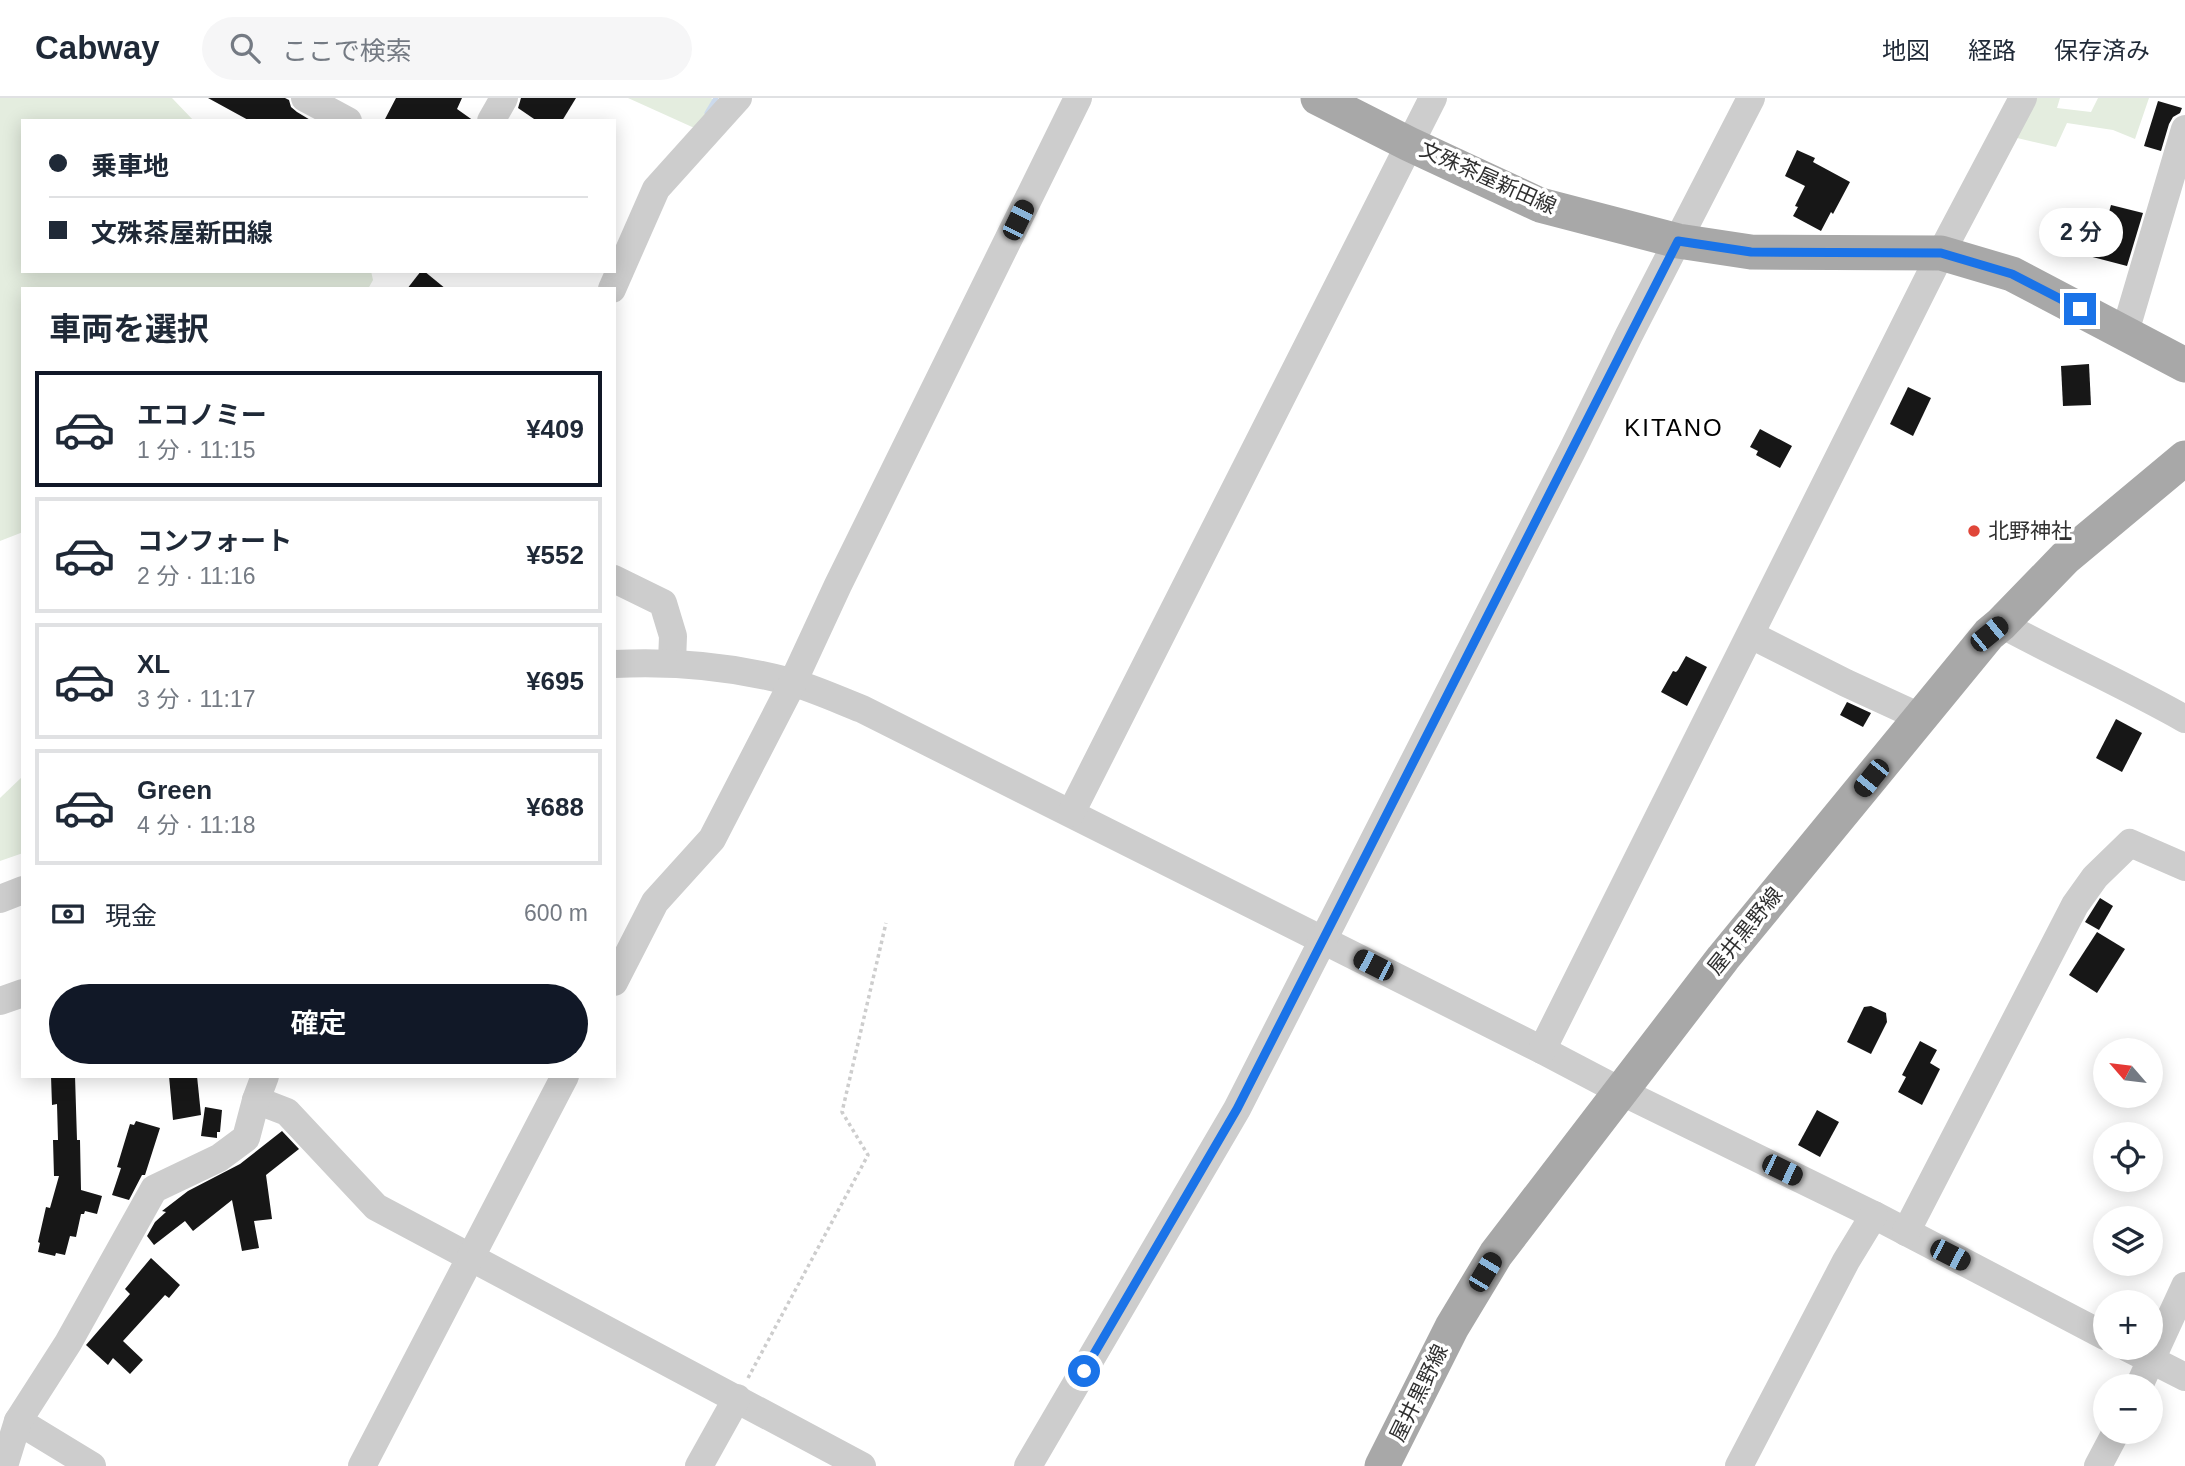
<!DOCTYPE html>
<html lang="ja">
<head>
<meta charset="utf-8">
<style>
	:root { --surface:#fff; --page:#f6f6f7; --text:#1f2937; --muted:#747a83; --line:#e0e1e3; --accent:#111827 }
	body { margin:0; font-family:Arial,"Noto Sans JP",sans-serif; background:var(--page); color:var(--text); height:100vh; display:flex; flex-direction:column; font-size:26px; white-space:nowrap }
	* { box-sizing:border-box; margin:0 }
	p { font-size:23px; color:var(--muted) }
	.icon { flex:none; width:38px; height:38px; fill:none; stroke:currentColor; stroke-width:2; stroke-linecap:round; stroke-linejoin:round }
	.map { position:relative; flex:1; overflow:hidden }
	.side { position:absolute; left:21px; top:189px; width:595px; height:791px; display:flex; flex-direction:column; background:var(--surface); border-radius:0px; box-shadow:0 4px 18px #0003 }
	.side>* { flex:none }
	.guide { position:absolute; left:21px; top:21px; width:595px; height:154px; border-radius:0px; box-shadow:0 4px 18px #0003; display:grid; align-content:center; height:154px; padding:0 28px; background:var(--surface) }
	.needle { width:46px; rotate:298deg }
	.fabs { position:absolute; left:2093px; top:940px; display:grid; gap:14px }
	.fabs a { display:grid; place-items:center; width:70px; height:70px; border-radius:50%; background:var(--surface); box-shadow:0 4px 18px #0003; font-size:35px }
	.end { position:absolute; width:32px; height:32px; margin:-16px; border:9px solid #1a73e8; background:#fff; box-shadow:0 0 0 4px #fff }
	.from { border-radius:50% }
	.bubble { position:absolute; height:49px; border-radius:24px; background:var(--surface); box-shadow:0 4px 18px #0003; font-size:23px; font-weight:600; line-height:49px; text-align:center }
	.car { position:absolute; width:21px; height:42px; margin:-21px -10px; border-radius:9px; box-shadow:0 0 5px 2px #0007; background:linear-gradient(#222 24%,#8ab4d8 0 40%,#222 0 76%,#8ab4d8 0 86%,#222 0) }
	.guide b { display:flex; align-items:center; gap:24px; height:66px; font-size:26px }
	.guide b+b { border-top:2px solid var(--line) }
	.guide i { width:18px; height:18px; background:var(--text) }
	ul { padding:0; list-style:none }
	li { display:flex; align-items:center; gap:21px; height:116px; margin:0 14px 10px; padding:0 14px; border:4px solid var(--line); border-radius:0px }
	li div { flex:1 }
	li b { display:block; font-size:26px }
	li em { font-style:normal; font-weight:600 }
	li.active { border-color:var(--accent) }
	li>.icon { width:63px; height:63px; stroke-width:1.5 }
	h2 { padding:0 28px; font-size:32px; line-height:84px }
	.pay { display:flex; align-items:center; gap:18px; height:77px; padding:0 28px; font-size:26px }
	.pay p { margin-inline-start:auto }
	.primary-button { display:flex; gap:14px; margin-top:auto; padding:14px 28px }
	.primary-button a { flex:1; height:80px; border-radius:42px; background:var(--accent); color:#fff; font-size:28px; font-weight:600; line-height:80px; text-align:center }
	header { display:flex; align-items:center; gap:42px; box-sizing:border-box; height:98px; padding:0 35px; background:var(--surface); border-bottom:2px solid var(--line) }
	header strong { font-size:33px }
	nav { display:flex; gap:38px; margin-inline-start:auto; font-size:24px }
	.search { width:490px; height:63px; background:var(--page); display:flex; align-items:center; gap:18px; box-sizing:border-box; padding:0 24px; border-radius:38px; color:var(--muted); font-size:26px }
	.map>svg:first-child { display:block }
	.green { fill:#e4eddf }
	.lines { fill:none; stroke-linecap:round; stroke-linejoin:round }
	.stream { stroke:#ccdaec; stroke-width:5 }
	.building { fill:#171717 }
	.path { stroke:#cdcdcd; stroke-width:3.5; stroke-dasharray:3.5 3.5; stroke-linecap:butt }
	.minor { stroke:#cdcdcd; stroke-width:28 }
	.major { stroke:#a8a8a8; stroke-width:35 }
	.route { stroke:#1a73e8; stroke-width:9 }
	.poi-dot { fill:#e04639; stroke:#fff; stroke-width:2.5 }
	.labels { text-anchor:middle; stroke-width:7; stroke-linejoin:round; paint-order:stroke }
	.street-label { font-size:21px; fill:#303030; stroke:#fff }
	.poi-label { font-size:21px; fill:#303030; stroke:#fff; text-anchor:start }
	.quarter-label { font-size:24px; letter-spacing:2px; fill:#000; stroke:#fff }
</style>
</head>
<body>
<header>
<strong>Cabway</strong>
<div class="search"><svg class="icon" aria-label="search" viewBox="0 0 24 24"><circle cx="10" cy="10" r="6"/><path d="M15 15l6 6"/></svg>ここで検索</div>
<nav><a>地図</a><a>経路</a><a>保存済み</a></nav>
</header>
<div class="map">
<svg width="2185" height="1368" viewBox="0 0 2185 1368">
	<rect width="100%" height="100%" fill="#fff"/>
	<!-- green -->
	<g class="green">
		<path d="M0,0h172l22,23h-171v150h348l2,9 -5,9h-345v243l-23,9z"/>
		<path d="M628,0h83l12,7 -22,26z"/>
		<path d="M2033,0h27l-3,10 34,4 7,-14h51l-14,41 -22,-9 -46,-7 -11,24 -43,-10z"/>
		<path d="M23,678v77l-23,8v-63z"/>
	</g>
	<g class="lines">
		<!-- stream -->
		<path class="stream" d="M707,15l9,-15"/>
	</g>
	<!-- building -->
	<g class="building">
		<path d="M208,0h77l4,2 2,7 6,5 15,9h-62z"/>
		<path d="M396,0h66l-5,11 17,12h-90z"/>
		<path d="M521,0h55l-14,23h-25l-19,-13z"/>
		<path d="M2158,3l24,7 -2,5 -7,4 -4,7 -8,27 -17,-5z"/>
		<path d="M1797,52l18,8 -2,4 37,20 -17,32 -2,-2 -10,19 -28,-15 5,-9 -3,-1 10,-20 -20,-10z"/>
		<path d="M2111,107l32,8 -16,53 -46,-12 9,-32 15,4z"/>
		<path d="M421,173h3l22,18h-39z"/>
		<path d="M2089,266l2,41 -28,1 -2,-40z"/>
		<path d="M1908,289l23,11 -18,38 -23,-12z"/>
		<path d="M1760,331l32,17 -12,22 -24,-13 2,-4 -8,-4z"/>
		<path d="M1686,558l21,11 -20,39 -26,-14 12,-21 3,1 2,-2z"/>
		<path d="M1847,604l24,11 -8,14 -23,-12z"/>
		<path d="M2116,621l26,14 -20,39 -26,-14z"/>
		<path d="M2100,800l13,8 -14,24 -14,-8z"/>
		<path d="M2097,834l28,17 -28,44 -28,-18z"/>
		<path d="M1871,908l15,7 1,9 -16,32 -24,-12 17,-35z"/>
		<path d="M1920,943l17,9 -7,13 10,6 -18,36 -24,-13 8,-15 -4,-2z"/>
		<path d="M51,978h24l2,64h3l1,50 21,6 -5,18 -12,-3 -1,3h-3l-5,23 -6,-1 -5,19 -9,-2 -1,3 -17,-4 2,-9 -2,-1 8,-35 4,1 9,-32h-5l-1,-36h5l-1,-36 -5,1z"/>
		<path d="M169,978h28l4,39 -28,5z"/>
		<path d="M205,1009l17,3 -2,22h-3v6l-16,-2z"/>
		<path d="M1817,1012l22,12 -19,35 -22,-12z"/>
		<path d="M136,1023l24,7 -15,47h-3l-13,25 -17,-5 9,-27 -4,-1 13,-43 4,1z"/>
		<path d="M282,1033l17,18 -33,26 6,44 -18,2 5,27 -17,3 -10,-51 -39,31 -8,-10 -31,24 -7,-9 8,-14 11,-10 -4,-1 26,-20 52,-27z"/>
		<path d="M151,1160l29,27 -11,13 -4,-3 -42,46 20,19 -13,14 -17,-16 -5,7 -22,-20 44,-51 -5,-5z"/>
	</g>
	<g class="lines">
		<!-- path -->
		<path class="path" d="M748,1280l120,-223 -26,-43 44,-189"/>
		<!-- minor -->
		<g class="minor">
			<path d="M305,0l43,23"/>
			<path d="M491,23l13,-23"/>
			<path d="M612,191l44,-100 82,-91"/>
			<path d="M2125,234l60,-203"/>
			<path d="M614,481l49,24 10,33 -1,26"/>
			<path d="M2001,526c61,33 124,61 184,95"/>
			<path d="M1751,537l95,48 74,34"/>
			<path d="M614,566c61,-3 118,2 177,18 24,7 48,18 71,27l680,341 78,41 254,124 231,121"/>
			<path d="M1071,715l362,-715"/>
			<path d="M0,801l23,-9"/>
			<path d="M614,884l41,-80 57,-63 81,-157 45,-97 240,-487"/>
			<path d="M0,903l23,-8"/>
			<path d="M1542,952l399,-797 82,-155"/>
			<path d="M256,1002l31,12 89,95 486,259"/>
			<path d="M1906,1134l169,-327 20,-28 35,-34 55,24"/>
			<path d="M2128,1250l57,29"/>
			<path d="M2139,1288l46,-100"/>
			<path d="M18,1323l74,45"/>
			<path d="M4,1368l14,-45 50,-78 86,-154 65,-31 27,-20 10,-38 9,-24"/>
			<path d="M362,1368l203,-390"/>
			<path d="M699,1368l38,-68"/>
			<path d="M1028,1368l209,-357 336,-660 56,-114 122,-237"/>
			<path d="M1739,1368l107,-205 28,-46"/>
			<path d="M2098,1368l18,-34"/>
		</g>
		<!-- major -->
		<g class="major">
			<path d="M1318,0l91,46 131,61 138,36 73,11 190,1 71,21 173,91"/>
			<path d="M1382,1368l70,-139 44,-73 227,-296 266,-324 12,-10 64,-66 120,-100"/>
		</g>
	</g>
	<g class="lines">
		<!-- route -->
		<path class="route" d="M1084,1273l153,-262 441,-868 73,11 190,1 71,21 68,35"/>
	</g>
	<!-- markers -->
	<circle class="poi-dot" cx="1974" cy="433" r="7"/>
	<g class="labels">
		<!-- street labels -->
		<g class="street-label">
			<text transform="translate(1488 80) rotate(24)" y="7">文殊茶屋新田線</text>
			<text transform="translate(1745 833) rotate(-51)" y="7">屋井黒野線</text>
			<text transform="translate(1419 1295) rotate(-64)" y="7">屋井黒野線</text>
		</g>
		<!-- poi labels -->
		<g class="poi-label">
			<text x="1988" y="440">北野神社</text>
		</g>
		<!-- quarter labels -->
		<g class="quarter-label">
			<text x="1674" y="338">KITANO</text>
		</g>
	</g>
</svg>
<div class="fabs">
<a><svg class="needle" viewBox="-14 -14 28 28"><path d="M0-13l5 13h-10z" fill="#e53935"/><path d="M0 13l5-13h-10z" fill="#747a83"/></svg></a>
<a><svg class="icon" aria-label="locate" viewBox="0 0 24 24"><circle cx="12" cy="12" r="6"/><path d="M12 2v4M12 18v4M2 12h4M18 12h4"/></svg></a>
<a><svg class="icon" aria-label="layers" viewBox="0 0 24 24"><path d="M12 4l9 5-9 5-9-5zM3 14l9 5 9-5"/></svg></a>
<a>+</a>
<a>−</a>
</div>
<i class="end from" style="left:1084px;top:1273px"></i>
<i class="end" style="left:2080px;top:211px"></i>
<div class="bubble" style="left:2039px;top:110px;width:84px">2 分</div>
<i class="car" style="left:1018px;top:122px;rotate:26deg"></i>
<i class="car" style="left:1989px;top:536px;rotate:51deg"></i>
<i class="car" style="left:1871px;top:680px;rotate:219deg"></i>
<i class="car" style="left:1373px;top:867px;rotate:297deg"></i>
<i class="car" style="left:1782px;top:1072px;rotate:116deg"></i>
<i class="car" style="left:1950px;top:1157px;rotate:117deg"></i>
<i class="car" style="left:1485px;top:1174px;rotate:31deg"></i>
<div class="guide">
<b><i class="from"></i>乗車地</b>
<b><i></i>文殊茶屋新田線</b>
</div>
<section class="side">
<h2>車両を選択</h2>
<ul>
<li class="active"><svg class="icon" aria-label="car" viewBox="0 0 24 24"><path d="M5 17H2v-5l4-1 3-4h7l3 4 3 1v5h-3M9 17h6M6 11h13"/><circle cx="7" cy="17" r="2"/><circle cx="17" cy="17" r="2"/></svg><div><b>エコノミー</b><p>1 分 · 11:15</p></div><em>¥409</em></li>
<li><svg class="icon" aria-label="car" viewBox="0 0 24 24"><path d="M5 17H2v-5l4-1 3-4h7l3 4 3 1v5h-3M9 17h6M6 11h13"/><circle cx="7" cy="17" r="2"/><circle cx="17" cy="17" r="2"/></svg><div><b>コンフォート</b><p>2 分 · 11:16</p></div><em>¥552</em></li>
<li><svg class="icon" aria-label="car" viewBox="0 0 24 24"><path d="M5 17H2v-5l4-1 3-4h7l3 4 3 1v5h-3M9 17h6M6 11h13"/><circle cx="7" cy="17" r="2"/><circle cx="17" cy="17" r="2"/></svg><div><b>XL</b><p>3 分 · 11:17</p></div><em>¥695</em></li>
<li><svg class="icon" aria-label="car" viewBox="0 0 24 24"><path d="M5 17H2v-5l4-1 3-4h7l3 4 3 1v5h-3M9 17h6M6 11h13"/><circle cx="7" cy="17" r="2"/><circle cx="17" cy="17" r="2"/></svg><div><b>Green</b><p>4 分 · 11:18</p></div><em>¥688</em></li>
</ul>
<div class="pay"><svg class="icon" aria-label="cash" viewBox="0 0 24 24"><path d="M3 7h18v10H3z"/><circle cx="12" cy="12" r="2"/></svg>現金<p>600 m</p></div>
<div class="primary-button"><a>確定</a></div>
</section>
</div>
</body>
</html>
